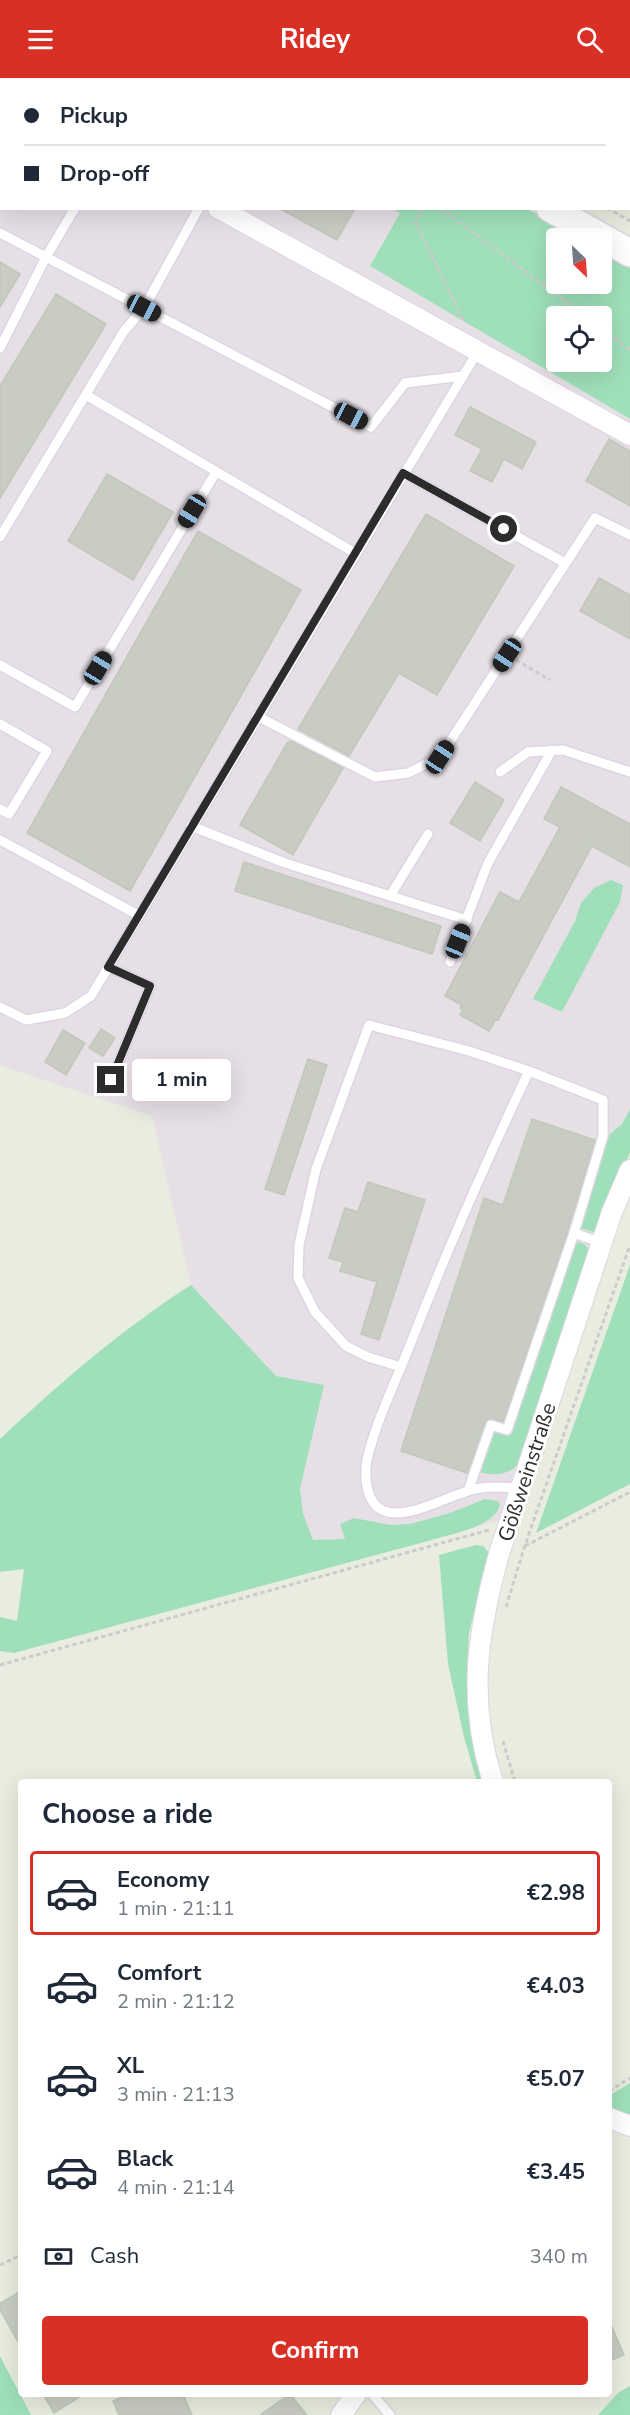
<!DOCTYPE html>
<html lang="en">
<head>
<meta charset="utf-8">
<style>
	:root { --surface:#fff; --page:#f2f2f3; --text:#1f2937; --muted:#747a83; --line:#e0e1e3; --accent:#d93025 }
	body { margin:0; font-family:"Nunito Sans",sans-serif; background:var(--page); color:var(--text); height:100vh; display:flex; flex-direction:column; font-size:22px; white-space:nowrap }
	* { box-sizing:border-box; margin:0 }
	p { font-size:20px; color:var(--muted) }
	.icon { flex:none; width:33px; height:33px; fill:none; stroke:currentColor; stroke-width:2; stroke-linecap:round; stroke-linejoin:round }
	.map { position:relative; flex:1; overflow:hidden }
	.panel { position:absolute; left:18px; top:1701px; width:594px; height:618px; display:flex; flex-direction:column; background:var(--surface); border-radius:6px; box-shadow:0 6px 24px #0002 }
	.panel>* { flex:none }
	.hud { position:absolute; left:0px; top:0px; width:630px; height:132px; box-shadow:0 6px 24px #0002; display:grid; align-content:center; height:132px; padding:0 24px; background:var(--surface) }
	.needle { width:39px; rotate:155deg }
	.controls { position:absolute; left:546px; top:150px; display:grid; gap:12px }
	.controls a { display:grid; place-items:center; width:66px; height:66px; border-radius:6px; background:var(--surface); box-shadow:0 6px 24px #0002; font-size:30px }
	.end { position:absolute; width:27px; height:27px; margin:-14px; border:8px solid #2c2c2c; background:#fff; box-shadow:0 0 0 3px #fff }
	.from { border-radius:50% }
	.bubble { position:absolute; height:42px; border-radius:6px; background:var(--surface); box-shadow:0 6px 24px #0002; font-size:20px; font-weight:700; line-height:42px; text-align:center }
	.car { position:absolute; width:18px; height:36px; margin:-18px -9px; border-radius:8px; box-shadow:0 0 4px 2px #0007; background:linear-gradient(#222 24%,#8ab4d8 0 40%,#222 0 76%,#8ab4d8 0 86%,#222 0) }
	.hud b { display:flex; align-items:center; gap:21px; height:57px; font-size:22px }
	.hud b+b { border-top:2px solid var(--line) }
	.hud i { width:15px; height:15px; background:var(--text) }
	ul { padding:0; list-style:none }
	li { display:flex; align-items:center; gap:18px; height:84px; margin:0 12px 9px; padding:0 12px; border:3px solid transparent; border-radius:6px }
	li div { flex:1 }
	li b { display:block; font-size:22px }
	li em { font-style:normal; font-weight:700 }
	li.selected { border-color:var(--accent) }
	li>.icon { width:54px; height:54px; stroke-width:1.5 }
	h2 { padding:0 24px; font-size:27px; line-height:72px }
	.pay { display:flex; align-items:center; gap:15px; height:66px; padding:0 24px; font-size:22px }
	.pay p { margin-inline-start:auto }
	.button { display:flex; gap:12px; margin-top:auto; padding:12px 24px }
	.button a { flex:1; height:69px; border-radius:6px; background:var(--accent); color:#fff; font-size:24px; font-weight:700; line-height:69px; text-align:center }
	header { display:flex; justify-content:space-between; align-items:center; height:78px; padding:0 24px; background:var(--accent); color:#fff; font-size:27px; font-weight:700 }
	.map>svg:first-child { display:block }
	.industrial { fill:#e6dfe6 }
	.green { fill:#9fe0ba; fill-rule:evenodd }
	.building { fill:#c8ccc2; stroke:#c2c8b9; stroke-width:1.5 }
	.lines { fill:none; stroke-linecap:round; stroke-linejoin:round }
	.service-casing { stroke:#ddd5e4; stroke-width:12 }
	.minor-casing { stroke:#ddd5e4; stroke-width:22 }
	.secondary-casing { stroke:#ddd5e4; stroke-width:30 }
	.path { stroke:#ccc; stroke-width:3; stroke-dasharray:4.5 3; stroke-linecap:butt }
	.service { stroke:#fff; stroke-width:9 }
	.minor { stroke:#fff; stroke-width:20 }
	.secondary { stroke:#fff; stroke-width:27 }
	.route { stroke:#2c2c2c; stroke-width:8 }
	.labels { text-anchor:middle; stroke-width:6; stroke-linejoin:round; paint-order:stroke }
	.street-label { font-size:21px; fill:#2c2c2c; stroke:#fff }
</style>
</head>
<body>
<header><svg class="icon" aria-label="menu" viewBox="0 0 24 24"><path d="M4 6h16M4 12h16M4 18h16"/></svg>Ridey<svg class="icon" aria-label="search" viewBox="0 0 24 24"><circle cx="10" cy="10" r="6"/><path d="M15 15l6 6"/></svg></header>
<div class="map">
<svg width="630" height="2337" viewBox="0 0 630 2337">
	<rect width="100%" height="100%" fill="#e8eddf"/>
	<!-- industrial -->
	<g class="industrial">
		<path d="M0,0l20,1 -18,1v128l391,1 7,3 -30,54 260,153v733l-20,46 -105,321 -77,22 -115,-1 -10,-27 -3,-24 23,-103 -47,-10 -85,-91 -39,-169 -152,-51z"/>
		<path d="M394,0h236v130l-2,-128z"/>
	</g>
	<!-- green -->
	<g class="green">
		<path d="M17,0h267l3,1 -267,1z"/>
		<path d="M526,130l54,30h-24v46h46v-33l28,16v152l-260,-153 30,-53 -7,-4zM556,238h46v46h-46z"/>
		<path d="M611,802l12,5 -3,17 -58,110 -29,-13 42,-78 6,-18 13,-15z"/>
		<path d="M630,1031v43l-32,81 -19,-5 30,-93 13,-11z"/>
		<path d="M575,1163l9,3 8,8 -72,212c-14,11 -24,12 -41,8l14,-39 16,1z"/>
		<path d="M630,1187v219l-94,49z"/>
		<path d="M191,1207l85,91 48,9 -24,104 3,24 10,27 32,-1 -5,-15 14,-6 36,7 20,-1 40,-11 35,-14 12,2 3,3c-3,23 -54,31 -72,37l-414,112 -14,-2v-34l17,4 7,-52 -24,3v-133c60,-56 122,-110 191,-154z"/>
		<path d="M476,1467l7,1 6,7 -20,80 -2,34 1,45 18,70h-9l-13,-45 -16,-73 -9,-109z"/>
		<path d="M630,2005v31l-3,2 -18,-8v-12z"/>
		<path d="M0,2278l31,59h-31z"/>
		<path d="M630,2308v29h-32l20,-22z"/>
	</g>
	<!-- building -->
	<g class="building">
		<path d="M279,130h76l-18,32z"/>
		<path d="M0,184l20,12 -20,33z"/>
		<path d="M56,216l50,30 -106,174v-112z"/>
		<path d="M470,329l66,35 -14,27 -18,-10 -12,23 -22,-11 12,-22 -27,-14z"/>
		<path d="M609,361l21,12v55l-44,-25z"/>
		<path d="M107,396l66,38 -40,68 -65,-39z"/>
		<path d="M426,436l88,52 -77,129 -38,-22 -50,83 -51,-27z"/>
		<path d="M198,453l103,59 -171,301 -103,-58z"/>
		<path d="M599,500l31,17v44l-50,-28z"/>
		<path d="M291,663l52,27 -50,87 -53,-30 47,-82z"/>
		<path d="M475,704l29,18 -24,41 -30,-18z"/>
		<path d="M561,709l69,37v43l-38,-21 -94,174 -2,-1 -7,12 -29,-16 3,-6 -3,-1 2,-3 -17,-9 55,-104 19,10 41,-75 -16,-8z"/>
		<path d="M244,784l197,64 -9,28 -197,-63z"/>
		<path d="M101,951l14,9 -12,18 -14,-8z"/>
		<path d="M63,952l22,13 -19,32 -21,-13z"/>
		<path d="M308,981l19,6 -43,130 -19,-6z"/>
		<path d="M532,1041l63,21 -27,91 -65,191 -11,-4 -6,2 -19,53 -66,-22 83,-253 19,7z"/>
		<path d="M368,1104l57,18 -46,140 -18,-6 16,-52 -37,-11 3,-9 -14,-4 16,-50 13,4z"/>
		<path d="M21,2213v56l-21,-37v-7z"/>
		<path d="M609,2242l15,35 -15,6z"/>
		<path d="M43,2316h41l-30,19z"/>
		<path d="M130,2316h53l9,21h-73l-6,-14z"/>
		<path d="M290,2316l17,21h-47z"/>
	</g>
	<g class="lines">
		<!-- service casing -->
		<g class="service-casing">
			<g id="service">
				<path d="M90,0l3,2"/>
				<path d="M628,33l2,-1"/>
				<path d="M0,155l371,194 34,-44 58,-7"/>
				<path d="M0,270l46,-91 29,-49"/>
				<path d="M86,317l269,158"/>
				<path d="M403,395l162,90"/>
				<path d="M0,459l124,-206 20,-23 55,-100"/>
				<path d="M0,587l75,42 141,-235"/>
				<path d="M257,638l118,61 33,-4 32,-16 155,-239 35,17"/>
				<path d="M0,646l47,27 -38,63 -9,-5"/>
				<path d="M500,694l28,-20 35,-2 67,22"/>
				<path d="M191,748l94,37 182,57"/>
				<path d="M0,762l138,75"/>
				<path d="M390,818l38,-62"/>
				<path d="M450,884l38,-99 64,-113"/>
				<path d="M108,889l42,19 -39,94"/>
				<path d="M0,929l26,13 39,-7 26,-17 387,-645"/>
				<path d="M574,1155l28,10"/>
				<path d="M401,1289l-33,-10 -22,-11 -31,-34 -17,-34 1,-33 17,-76 53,-144 100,26 60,20"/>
				<path d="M468,1413l23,-66 16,5 67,-197 29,-97v-36l-74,-29c-43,91 -83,181 -119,274 -15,38 -34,76 -43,115 -3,16 -1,42 15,50 26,13 71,-19 99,-22 14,-2 28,-1 41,1"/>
				<path d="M372,2316l18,21"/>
			</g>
		</g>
		<!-- minor casing -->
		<g class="minor-casing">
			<g id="minor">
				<path d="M0,3l2,1"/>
				<path d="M218,130l412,227"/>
				<path d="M493,1704c-26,-81 -16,-148 6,-228l113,-342 18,-42"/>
				<path d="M609,2040l21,8"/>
				<path d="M341,2337l15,-21"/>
			</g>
		</g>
		<!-- secondary casing -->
		<g class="secondary-casing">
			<g id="secondary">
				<path d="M311,0l3,2"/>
				<path d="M550,130l80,45"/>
			</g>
		</g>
		<!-- path -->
		<g class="path">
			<path d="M371,0l2,2"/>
			<path d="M423,130l-8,13 49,101"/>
			<path d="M440,130l145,108"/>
			<path d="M607,130l23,13"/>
			<path d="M602,251l28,21"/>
			<path d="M516,582l34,20"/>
			<path d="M525,1468l105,-54"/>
			<path d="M506,1529l19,-62 105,-300"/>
			<path d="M0,1587l489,-135"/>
			<path d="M503,1663l12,41"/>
			<path d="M609,2013l21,-13"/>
			<path d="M0,2187l21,-10"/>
		</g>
		<!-- service -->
		<use href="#service" class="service"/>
		<!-- minor -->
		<use href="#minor" class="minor"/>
		<!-- secondary -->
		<use href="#secondary" class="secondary"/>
	</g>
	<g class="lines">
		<!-- route -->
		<path class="route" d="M111,1002l39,-94 -42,-19 295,-494 101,56"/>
	</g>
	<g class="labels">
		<!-- street labels -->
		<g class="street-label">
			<text transform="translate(527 1394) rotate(-72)" y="7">Gößweinstraße</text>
		</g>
	</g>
</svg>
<div class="controls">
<a><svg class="needle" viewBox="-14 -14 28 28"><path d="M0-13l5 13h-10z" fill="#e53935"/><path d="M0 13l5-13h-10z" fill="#747a83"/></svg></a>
<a><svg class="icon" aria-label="locate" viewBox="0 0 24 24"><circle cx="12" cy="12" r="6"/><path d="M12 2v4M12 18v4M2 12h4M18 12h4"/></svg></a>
</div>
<i class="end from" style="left:504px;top:451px"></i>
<i class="end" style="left:111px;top:1002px"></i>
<div class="bubble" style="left:132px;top:981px;width:99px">1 min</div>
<i class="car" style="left:144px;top:230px;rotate:118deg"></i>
<i class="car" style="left:351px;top:338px;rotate:118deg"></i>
<i class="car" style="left:192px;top:433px;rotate:211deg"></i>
<i class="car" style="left:507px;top:577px;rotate:213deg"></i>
<i class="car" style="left:98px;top:590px;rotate:31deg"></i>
<i class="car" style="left:440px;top:679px;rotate:33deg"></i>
<i class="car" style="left:458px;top:863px;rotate:22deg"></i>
<div class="hud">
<b><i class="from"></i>Pickup</b>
<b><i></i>Drop-off</b>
</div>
<section class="panel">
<h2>Choose a ride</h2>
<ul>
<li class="selected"><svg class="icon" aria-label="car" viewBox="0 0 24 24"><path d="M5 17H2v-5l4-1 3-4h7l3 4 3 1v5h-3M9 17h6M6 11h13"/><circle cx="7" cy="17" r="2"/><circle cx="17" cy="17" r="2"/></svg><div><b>Economy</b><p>1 min · 21:11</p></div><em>€2.98</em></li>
<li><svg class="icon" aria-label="car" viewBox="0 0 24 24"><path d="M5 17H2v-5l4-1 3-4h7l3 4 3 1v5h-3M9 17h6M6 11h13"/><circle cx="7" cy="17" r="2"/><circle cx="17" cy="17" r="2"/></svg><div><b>Comfort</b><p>2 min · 21:12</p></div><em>€4.03</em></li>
<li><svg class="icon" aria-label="car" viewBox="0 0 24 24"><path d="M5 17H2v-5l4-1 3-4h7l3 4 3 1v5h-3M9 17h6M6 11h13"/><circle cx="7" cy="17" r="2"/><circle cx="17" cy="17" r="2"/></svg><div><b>XL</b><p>3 min · 21:13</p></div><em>€5.07</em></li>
<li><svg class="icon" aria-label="car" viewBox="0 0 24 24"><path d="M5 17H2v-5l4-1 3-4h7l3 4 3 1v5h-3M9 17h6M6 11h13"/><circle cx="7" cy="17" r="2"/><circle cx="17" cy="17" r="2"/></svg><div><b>Black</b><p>4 min · 21:14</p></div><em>€3.45</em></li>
</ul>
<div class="pay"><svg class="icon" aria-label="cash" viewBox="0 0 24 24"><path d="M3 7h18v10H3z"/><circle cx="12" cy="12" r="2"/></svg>Cash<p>340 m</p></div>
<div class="button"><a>Confirm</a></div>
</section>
</div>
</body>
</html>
